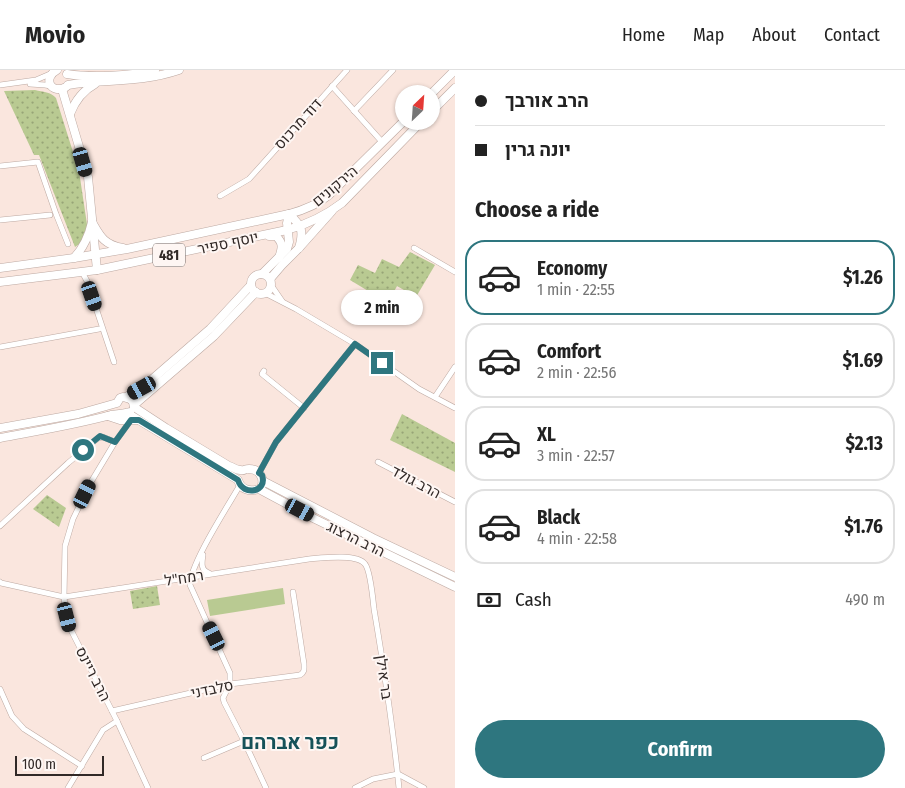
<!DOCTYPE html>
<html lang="en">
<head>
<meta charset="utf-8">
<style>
	:root { --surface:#fff; --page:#f6f6f6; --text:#222; --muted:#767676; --line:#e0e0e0; --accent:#2e767f }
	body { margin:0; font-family:"Fira Sans Condensed",Heebo,sans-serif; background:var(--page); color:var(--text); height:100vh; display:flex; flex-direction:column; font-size:19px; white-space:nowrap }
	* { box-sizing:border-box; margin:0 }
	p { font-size:16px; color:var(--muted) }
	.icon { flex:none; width:28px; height:28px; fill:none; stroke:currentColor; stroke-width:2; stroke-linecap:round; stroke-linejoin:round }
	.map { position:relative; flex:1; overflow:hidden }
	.sheet { display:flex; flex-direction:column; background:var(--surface); width:450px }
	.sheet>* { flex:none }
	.banner { display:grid; align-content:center; height:110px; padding:0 20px; background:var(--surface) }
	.needle { width:32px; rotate:25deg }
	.controls { position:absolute; left:395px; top:15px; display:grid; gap:10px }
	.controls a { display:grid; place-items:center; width:45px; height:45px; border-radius:50%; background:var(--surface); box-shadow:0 1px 4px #0004; font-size:25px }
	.scale { position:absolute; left:15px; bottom:12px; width:89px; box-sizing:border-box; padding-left:5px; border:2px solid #312927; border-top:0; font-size:14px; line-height:18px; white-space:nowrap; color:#312927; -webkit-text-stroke:4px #fef6f3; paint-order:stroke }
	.end { position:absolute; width:22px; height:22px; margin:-11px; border:6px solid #2e767f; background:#fff; box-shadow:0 0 0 2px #fff }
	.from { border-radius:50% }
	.bubble { position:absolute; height:35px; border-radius:18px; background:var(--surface); box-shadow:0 1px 4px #0004; font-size:16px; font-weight:700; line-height:35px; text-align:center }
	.car { position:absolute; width:15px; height:30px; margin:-15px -8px; border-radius:6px; box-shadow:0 0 4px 1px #0007; background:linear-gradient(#222 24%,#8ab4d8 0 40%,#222 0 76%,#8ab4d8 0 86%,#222 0) }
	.banner b { display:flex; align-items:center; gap:18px; height:48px; font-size:19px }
	.banner b+b { border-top:1px solid var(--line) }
	.banner i { width:12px; height:12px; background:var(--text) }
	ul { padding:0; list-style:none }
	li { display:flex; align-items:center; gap:15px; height:75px; margin:0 10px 8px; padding:0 10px; border:2px solid var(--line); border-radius:20px }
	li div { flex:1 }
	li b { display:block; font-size:19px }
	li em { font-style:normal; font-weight:700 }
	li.active { border-color:var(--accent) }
	li>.icon { width:45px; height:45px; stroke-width:1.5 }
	h2 { padding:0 20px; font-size:22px; line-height:60px }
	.pay { display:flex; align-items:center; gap:12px; height:55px; padding:0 20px; font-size:19px }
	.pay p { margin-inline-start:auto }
	.cta { display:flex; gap:10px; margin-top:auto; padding:10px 20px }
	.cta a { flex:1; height:58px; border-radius:30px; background:var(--accent); color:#fff; font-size:20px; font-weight:700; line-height:58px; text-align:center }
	header { display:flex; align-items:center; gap:30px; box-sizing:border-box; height:70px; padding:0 25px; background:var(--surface); border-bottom:1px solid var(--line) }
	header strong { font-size:24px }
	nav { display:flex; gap:28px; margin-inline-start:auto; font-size:18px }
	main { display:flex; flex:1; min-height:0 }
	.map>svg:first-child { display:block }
	.green { fill:#b9ca92 }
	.park { fill:url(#park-dots) }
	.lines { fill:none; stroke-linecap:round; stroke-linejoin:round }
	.street-casing { stroke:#bda9a2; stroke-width:6 }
	.secondary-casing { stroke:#bda9a2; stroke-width:9 }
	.primary-casing { stroke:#bda9a2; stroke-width:9 }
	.street { stroke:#fff; stroke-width:5 }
	.secondary { stroke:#fff; stroke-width:8 }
	.primary { stroke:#fff; stroke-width:8 }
	.route { stroke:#2e767f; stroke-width:6 }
	.labels { text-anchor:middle; stroke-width:4; stroke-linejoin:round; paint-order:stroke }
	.shield { fill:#fef6f3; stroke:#6e6664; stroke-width:1 }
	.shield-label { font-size:14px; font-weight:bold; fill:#312927 }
	.street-label { font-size:15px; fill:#312927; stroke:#fef6f3 }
	.district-label { font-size:20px; font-weight:bold; fill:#165259; stroke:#fef6f3 }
</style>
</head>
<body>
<header>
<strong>Movio</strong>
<nav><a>Home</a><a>Map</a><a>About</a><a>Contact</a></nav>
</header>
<main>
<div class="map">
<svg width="455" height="718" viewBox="0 0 455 718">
	<defs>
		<pattern id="park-dots" width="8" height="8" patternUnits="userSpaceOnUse" patternTransform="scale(1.25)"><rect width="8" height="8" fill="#b9ca92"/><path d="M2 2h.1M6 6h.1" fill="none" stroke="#97a477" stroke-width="1.8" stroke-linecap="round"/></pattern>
	</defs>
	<rect width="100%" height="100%" fill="#fae6de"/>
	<!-- green -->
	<path class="green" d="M283,518l2,16 -75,12 -3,-16z"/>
	<!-- park -->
	<g class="park">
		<path d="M35,20c8,2 16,2 21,8l23,73 9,60 -6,11 -7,5 -36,-92h-5l-30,-64z"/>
		<path d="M410,182l25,13 -19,32 -19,-11 -9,17 -38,-23 8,-15 17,8 7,-14 17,8z"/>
		<path d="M402,344l53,29v29l-65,-32z"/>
		<path d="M47,425l19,13 -7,19 -26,-18z"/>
		<path d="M157,516l3,19 -27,4 -3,-18z"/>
	</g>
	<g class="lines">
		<!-- street casing -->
		<g class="street-casing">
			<g id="street">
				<path d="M30,14l15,1 6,1"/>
				<path d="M0,15l36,-5 14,-6"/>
				<path d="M332,16l51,57"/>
				<path d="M354,41l39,-41"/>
				<path d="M0,96l38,-4 18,52 12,30"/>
				<path d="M220,126l29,-17 98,-109"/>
				<path d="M0,150l50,-5"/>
				<path d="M414,178l41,24"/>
				<path d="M82,202l5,9 27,81"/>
				<path d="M271,215l11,16"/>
				<path d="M265,223l31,16 59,35 64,45 36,19"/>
				<path d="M0,277l99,-18"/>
				<path d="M264,301l-2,3 42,34"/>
				<path d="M435,327l20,-30"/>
				<path d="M131,350l-16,22 -24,40 -18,37 -8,27 -1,51 1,10 5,21 47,93 31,67"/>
				<path d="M378,392l77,40"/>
				<path d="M259,403l17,-31 79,-98"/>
				<path d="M240,415c-12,21 -50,79 -50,100l40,88v11l-7,14 1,4 20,39 22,47"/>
				<path d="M0,456l68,-63 30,-25 5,-1 12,5"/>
				<path d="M203,485c-1,7 -3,15 6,18"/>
				<path d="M0,512l1,1 63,14 245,-38c12,-1 48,-6 56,5 5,6 8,35 9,45 10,59 19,119 25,179"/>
				<path d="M0,619l12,27 12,13 58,37"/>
				<path d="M112,641l118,-27 70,-9c5,-3 4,-6 4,-11l-11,-72"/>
				<path d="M204,688l40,-17"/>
				<path d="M68,718l35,-58 14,-9"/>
				<path d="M355,718l18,-9 25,-5 26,14"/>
			</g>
		</g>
		<!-- secondary casing -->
		<g class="secondary-casing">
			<g id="secondary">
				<path d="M57,0c-15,8 -6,25 9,17"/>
				<path d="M67,4c25,4 64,2 88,-4"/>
				<path d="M68,15c38,-6 73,-2 111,-15"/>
				<path d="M62,19l26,88 9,93"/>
				<path d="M70,44c5,-13 12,-23 25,-30"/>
				<path d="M262,204l25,-25 2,-7 -2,-19 2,-9c13,12 15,17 10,34"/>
				<circle cx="261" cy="214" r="10"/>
				<path d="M270,209l12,-14 17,-17 33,-37"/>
				<path d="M126,327l16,-9 68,-59 41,-44"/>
				<path d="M134,335l80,-69 42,-44"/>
				<path d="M134,337l32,21 63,38c4,1 7,4 11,4 8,1 1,-1 9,-1 9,0 15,7 13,16"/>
				<path d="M127,343l111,67c3,10 11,12 21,9l56,30 140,68"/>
				<path d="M108,346l12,4h18"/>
				<path d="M0,358l78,-14 39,-11 3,-5 3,-1 7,2 3,3 1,5"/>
				<path d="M0,368c37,-7 74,-13 111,-23 6,-1 13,-1 19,-3"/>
				<path d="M263,411l110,57 82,39"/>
			</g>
		</g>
		<!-- primary casing -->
		<g class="primary-casing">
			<g id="primary">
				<path d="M431,24l24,-24"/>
				<path d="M431,42l24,-24"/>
				<path d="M92,152c8,14 12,23 31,26"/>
				<path d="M269,166h7c8,8 6,12 3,22"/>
				<path d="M74,188c10,-11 15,-22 18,-36"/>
				<path d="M0,198l74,-10 53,-9 162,-35c15,-4 28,-9 40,-19l75,-74"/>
				<path d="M0,212l97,-12 190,-40c21,-6 38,-14 55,-27l80,-82"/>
			</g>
		</g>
		<!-- street -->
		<use href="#street" class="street"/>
		<!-- secondary -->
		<use href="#secondary" class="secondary"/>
		<!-- primary -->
		<use href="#primary" class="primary"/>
	</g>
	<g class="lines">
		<!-- route -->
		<path class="route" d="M83,380l17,-14 15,6 16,-22h8l99,60c5,17 30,12 24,-5l-3,-2 17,-31 79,-98 27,19"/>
	</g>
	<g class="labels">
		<!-- shield labels -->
		<rect class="shield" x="153" y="173.5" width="32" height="23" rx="4"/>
		<g class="shield-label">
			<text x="169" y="190">481</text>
		</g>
		<!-- street labels -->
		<g class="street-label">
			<text transform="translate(298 54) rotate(-48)" y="5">דוד מרכוס</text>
			<text transform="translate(335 116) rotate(-40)" y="5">הירקונים</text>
			<text transform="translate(228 173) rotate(-12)" y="5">יוסף ספיר</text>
			<text transform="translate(416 412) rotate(28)" y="5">הרב גולד</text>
			<text transform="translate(356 469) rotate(26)" y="5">הרב הרצוג</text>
			<text transform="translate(184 508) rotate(-9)" y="5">רמח"ל</text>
			<text transform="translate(93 604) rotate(63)" y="5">הרב ריינס</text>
			<text transform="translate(384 607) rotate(82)" y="5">בר אילן</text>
			<text transform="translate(212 619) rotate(-12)" y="5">סלבדני</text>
		</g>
		<!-- district labels -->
		<g class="district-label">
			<text x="290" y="679">כפר אברהם</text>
		</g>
	</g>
</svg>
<div class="controls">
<a><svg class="needle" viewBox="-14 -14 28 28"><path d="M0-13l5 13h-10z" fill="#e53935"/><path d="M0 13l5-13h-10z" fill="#767676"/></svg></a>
</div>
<div class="scale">100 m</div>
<i class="end from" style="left:83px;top:380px"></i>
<i class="end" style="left:382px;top:293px"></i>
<div class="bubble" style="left:341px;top:220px;width:82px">2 min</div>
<i class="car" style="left:83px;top:92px;rotate:164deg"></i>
<i class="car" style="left:92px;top:226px;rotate:161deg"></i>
<i class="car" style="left:142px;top:318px;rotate:241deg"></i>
<i class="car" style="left:85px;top:424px;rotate:26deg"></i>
<i class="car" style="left:300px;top:440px;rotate:118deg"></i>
<i class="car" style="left:67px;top:547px;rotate:166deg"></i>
<i class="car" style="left:214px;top:566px;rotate:334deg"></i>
</div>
<section class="sheet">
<div class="banner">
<b><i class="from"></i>הרב אורבך</b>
<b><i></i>יונה גרין</b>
</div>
<h2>Choose a ride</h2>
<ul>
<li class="active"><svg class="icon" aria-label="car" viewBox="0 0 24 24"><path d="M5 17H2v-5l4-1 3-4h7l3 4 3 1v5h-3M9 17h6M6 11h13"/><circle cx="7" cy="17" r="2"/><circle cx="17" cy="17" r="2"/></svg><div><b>Economy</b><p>1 min · 22:55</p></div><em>$1.26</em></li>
<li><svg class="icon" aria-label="car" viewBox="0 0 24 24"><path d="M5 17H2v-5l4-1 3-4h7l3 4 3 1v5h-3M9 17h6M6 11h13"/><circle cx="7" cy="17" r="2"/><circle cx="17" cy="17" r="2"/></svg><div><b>Comfort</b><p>2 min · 22:56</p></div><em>$1.69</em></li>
<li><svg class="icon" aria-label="car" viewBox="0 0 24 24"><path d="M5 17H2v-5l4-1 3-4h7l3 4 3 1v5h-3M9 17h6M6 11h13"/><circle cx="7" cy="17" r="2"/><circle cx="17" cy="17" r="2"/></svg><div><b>XL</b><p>3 min · 22:57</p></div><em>$2.13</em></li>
<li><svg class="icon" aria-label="car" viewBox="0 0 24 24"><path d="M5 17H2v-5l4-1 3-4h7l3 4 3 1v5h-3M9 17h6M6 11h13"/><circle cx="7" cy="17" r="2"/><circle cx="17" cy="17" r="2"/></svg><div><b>Black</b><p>4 min · 22:58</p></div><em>$1.76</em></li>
</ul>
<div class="pay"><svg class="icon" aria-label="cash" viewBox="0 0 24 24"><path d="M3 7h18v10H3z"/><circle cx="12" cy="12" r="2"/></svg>Cash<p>490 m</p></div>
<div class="cta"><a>Confirm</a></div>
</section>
</main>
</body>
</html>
